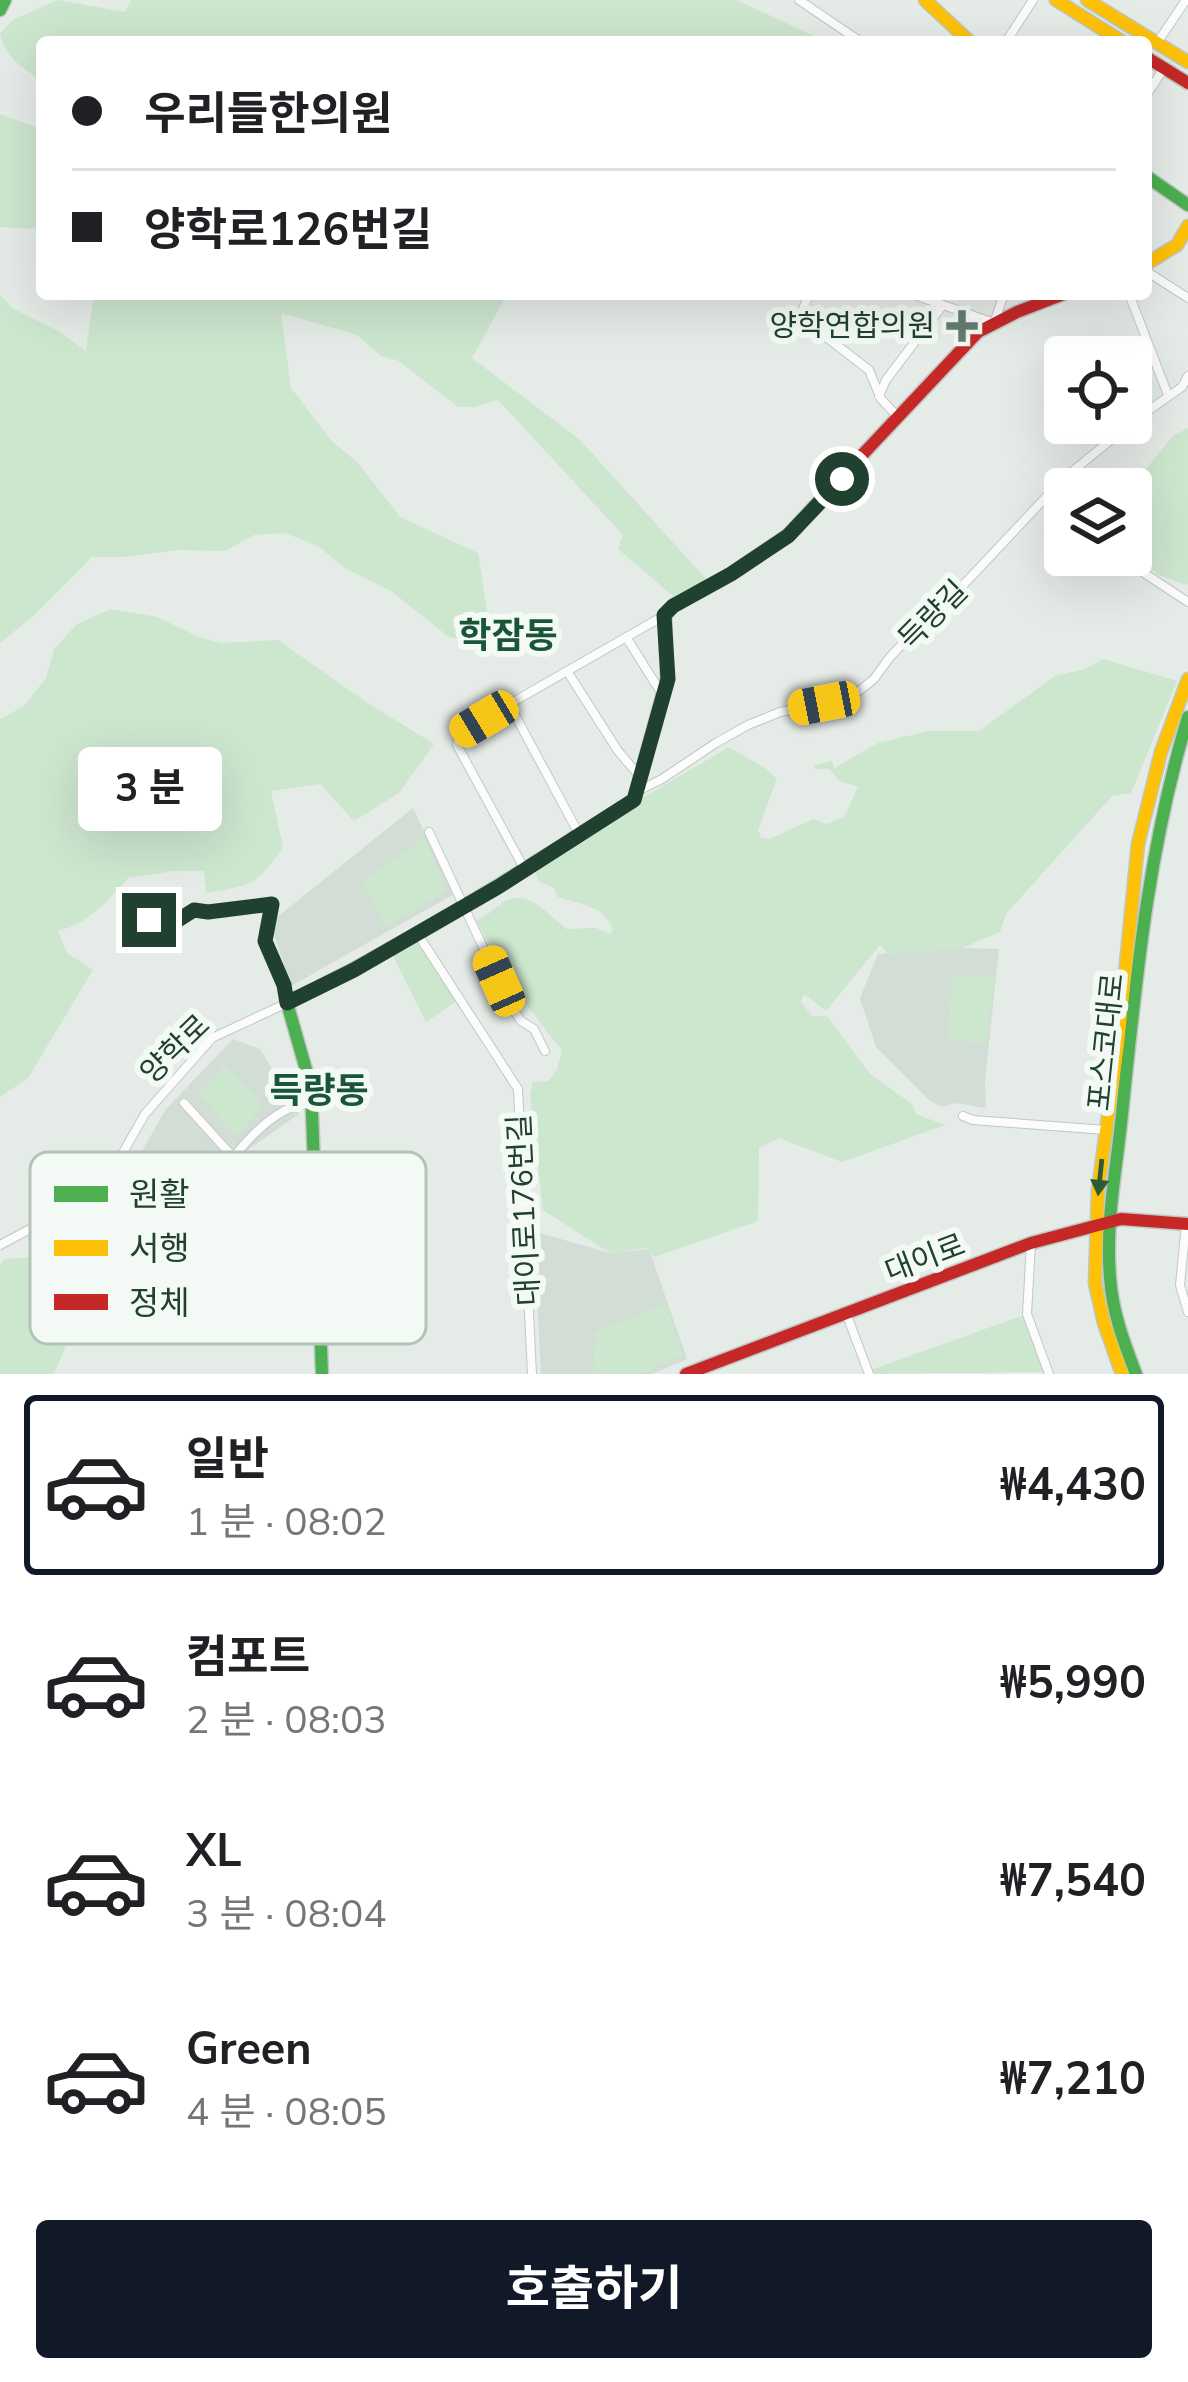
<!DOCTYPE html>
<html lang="ko">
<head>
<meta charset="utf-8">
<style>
	:root { --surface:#fff; --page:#f2f2f2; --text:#202124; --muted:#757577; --line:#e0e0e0; --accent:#111827 }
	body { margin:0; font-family:"Nunito Sans","Noto Sans KR",sans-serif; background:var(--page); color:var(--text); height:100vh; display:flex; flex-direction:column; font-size:45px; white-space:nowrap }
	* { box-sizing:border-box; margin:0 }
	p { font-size:39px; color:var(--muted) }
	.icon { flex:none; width:66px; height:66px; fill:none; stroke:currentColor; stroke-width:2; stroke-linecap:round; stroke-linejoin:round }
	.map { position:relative; height:1374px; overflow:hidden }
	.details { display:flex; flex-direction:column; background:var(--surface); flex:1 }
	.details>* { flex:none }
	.banner { position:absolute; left:36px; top:36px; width:1116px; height:264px; border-radius:12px; box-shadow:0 12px 48px #0002; display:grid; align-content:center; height:264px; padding:0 36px; background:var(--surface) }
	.fabs { position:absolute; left:1044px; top:336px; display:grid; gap:24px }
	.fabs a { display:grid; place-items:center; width:108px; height:108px; border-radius:12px; background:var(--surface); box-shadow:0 12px 48px #0002; font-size:60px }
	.end { position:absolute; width:54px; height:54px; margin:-27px; border:15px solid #204130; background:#fff; box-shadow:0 0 0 6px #fff }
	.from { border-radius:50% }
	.bubble { position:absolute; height:84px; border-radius:12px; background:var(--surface); box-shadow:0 12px 48px #0002; font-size:39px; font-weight:700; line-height:84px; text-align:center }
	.car { position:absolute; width:36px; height:72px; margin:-36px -18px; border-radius:15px; box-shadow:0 0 9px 3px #0007; background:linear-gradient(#f5c518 24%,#345 0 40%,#f5c518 0 76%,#345 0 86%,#f5c518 0) }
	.banner b { display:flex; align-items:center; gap:42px; height:114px; font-size:45px }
	.banner b+b { border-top:3px solid var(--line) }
	.banner i { width:30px; height:30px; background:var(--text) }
	ul { padding:21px 0 0; list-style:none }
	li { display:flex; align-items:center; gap:36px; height:180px; margin:0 24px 18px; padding:0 12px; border:6px solid transparent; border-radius:12px }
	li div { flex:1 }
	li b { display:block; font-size:45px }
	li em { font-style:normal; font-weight:700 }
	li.current { border-color:var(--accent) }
	li>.icon { width:108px; height:108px; stroke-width:1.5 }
	.action { display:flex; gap:24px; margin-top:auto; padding:24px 36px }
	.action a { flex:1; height:138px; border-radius:12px; background:var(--accent); color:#fff; font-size:48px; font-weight:700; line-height:138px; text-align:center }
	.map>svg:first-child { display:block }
	.built { fill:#d2ddd6 }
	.green { fill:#cde6ce }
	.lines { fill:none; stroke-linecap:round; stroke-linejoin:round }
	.street-casing { stroke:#c2c8c4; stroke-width:10 }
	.fast-casing { stroke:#bec7c2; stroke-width:15 }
	.slow-casing { stroke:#bec7c2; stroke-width:15 }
	.jam-casing { stroke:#bec7c2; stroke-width:15 }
	.street { stroke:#fbfcfb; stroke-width:8 }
	.fast { stroke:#4caf50; stroke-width:12 }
	.slow { stroke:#ffc107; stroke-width:12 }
	.jam { stroke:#c62828; stroke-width:12 }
	.oneway { fill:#2b5c38 }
	.route { stroke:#204130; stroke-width:15 }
	.poi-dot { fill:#657c70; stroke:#f3faf5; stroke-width:4.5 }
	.labels { text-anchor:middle; stroke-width:12; stroke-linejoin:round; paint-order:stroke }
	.poi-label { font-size:30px; fill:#204130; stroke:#f3faf5; text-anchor:end }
	.street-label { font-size:30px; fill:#204130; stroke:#f3faf5 }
	.quarter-label { font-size:36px; font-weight:bold; fill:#195638; stroke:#f3faf5 }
	.key { fill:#f3faf5; stroke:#b4c2ba; stroke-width:3 }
	.key-label { font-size:33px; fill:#204130 }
</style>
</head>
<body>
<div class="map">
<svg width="1188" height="1374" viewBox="0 0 1188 1374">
	<rect width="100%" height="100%" fill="#e5ebe7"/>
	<!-- built -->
	<g class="built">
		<path d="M413,808l41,86 -163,92 -21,-63z"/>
		<path d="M962,948l37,1 -14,132 1,27 -32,-5 -11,4 -13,-6 -54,-54 -16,-49 18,-44z"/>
		<path d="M233,1039l27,10 39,65 -50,35 -69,76 -50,-53 36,-63z"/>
		<path d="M536,1232l74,21 39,-4 38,110 -35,15h-111l-7,-134z"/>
	</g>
	<!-- green -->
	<g class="green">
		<path d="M58,0l67,12 6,-12h606l89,42h-784v38c-19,-10 -38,-25 -42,-47l14,-14z"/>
		<path d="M0,114l42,15v106l-4,-6 -38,-2z"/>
		<path d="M0,294l12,14 48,24 26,19 7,-51 -3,-6h417l-35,64 107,81 128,141 -34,16 -55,-47 5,-14 -125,-135 -23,7h-17l-59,-46 -18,-5 -24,-21 -76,-22 10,75 40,52 28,24 41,53 78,36 12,77 -14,12 -27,-5 -58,-46 -45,-22 -28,-23 -33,-13 -31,2 -29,16 -46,-1 -54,7h-33l-58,58 -34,28z"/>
		<path d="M1188,428v156l-2,1 -27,-10 -28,-23v-63h-21l30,-13 33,-40z"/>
		<path d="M111,609l46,8 44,21 21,5 56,-3 88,62 68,42 -35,49 -45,28 -34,-37 -49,7 12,56c-27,40 -32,38 -77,46l-2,-22h-31l-45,7c-22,24 -38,45 -70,53l9,22 26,17 -65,108 -28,19v-378l24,-13 22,-28 8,-29 23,-25z"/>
		<path d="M1103,659l74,22 -46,112 -19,3 -106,118 -6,18 -38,16 -74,6 -8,-9 -54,66 -22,-17 -3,8 11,14h15l43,58 42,30 4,10 29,11 -103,37 -63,-24 -20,10 -1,73 -104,36 -8,-9 -36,5 -67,-43 -13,-115 3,-13 15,-1 9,-11 5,-20c-34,-39 -60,-84 -86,-129 10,-5 15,-10 24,-16 25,-20 47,8 66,24l30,-1 14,6 3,-4c-7,-24 -34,-26 -55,-33l-5,-10 -14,-5 -3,-8 2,-8 78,-45 25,-22 88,-52 37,22 11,10 -19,51 3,8 9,1 43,-20 14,5 17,-7 14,-30 -18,-6 -11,-12h-14l-1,-4 18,-4 2,7 44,-25 51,-12h50l76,-55 30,-7z"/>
		<path d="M425,838l22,53 -61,37 -25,-46z"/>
		<path d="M417,933l40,68 -31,21 -36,-72z"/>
		<path d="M953,975l42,2 -9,67 -39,-5z"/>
		<path d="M225,1064l38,41 -26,31 -39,-41z"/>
		<path d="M48,1256l27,69 -21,49h-54v-109l4,-6z"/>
		<path d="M665,1304l18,51 -42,19h-48l2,-42z"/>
		<path d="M1027,1314l22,58 -180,2 -1,-3z"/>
	</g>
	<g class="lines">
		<!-- street casing -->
		<g class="street-casing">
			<g id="street">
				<path d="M799,0l62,42"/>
				<path d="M1006,42l27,-42"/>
				<path d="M1157,43l29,-43"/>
				<path d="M1146,96l18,-28"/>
				<path d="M1146,271l42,27"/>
				<path d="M809,294l-6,15 1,11 65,50 12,29 16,17"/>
				<path d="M912,294l82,29 10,-29"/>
				<path d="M1129,294l39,101"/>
				<path d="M879,396l7,-16 56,-74"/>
				<path d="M1070,474l10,15"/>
				<path d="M1127,555l14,16 47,31"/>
				<path d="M626,637l36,57"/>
				<path d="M567,671l51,80 23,27"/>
				<path d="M509,704l70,130"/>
				<path d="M638,791l24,-12 54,-36 32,-18 32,-13 50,-10 29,-11 15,-12 16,-22 39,-41 24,-20 110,-117 76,-62 43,-30 6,-11"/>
				<path d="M429,832l81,173 11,16 13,8 11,22"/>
				<path d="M525,870l-68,-125 2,-12 206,-118"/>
				<path d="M417,933l101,156 14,285"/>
				<path d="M184,1103l50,55"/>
				<path d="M963,1116l10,4 133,10"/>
				<path d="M189,1207c33,-29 56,-75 95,-96 7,-5 19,-6 27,-8"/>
				<path d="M1186,1224l-6,61 8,27"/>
				<path d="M1031,1243l-4,71 22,60"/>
				<path d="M0,1245l49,-26 60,-42 36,-63 67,-76 75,-35 -3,-18 -19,-44 6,-37 -63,8 -15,-1 -18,11 -26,-2 -15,-10"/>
				<path d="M846,1313l23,61"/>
			</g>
		</g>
		<!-- fast casing -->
		<g class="fast-casing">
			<g id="fast">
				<path d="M0,10l5,-10"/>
				<path d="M1146,176l42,29"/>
				<path d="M322,1374l-11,-287 -24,-84c121,-59 234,-131 347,-203l33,-121 -2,-64 8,-9 58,-32 57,-39 60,-65"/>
				<path d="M1136,1374c-12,-31 -24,-63 -26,-97 -5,-57 8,-116 13,-173 14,-134 26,-258 65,-387"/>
			</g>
		</g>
		<!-- slow casing -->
		<g class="slow-casing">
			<g id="slow">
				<path d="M925,0l45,42"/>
				<path d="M1056,0l67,42"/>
				<path d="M1087,0l101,62"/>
				<path d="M1146,264l31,-19 11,-19"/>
				<path d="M1122,1374l-18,-51 -9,-40 3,-93 20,-146 20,-200 23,-92 27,-73"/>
			</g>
		</g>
		<!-- jam casing -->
		<g class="jam-casing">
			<g id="jam">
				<path d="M1146,57l42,26"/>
				<path d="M848,470l130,-138 39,-20 47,-18"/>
				<path d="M686,1374l345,-131 90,-24 67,5"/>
			</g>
		</g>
		<!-- street -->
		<use href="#street" class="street"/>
		<!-- fast -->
		<use href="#fast" class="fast"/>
		<!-- slow -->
		<use href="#slow" class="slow"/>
		<!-- jam -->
		<use href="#jam" class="jam"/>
	</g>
	<!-- one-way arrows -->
	<defs><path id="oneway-solid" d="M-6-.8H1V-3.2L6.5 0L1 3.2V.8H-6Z" transform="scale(3)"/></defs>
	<use class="oneway" href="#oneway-solid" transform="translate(1100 1177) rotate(96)"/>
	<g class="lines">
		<!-- route -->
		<path class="route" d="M149,920l26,2 19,-12 14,2 64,-8 -7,37 19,44 3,18 67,-33 144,-83 136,-87 34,-121 -4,-64 9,-9 58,-32 57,-38 54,-57"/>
	</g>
	<!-- markers -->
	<path class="poi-dot" d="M956 308h12v12h12v12h-12v12h-12v-12h-12v-12h12z"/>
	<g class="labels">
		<!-- poi labels -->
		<g class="poi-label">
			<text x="935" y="336">양학연합의원</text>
		</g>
		<!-- street labels -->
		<g class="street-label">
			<text transform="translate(933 615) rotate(-45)" y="10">득량길</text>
			<text transform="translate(1106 1042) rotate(-84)" y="10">포스코대로</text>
			<text transform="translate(175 1049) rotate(-44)" y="10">양학로</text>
			<text transform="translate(524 1210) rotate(-93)" y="10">대이로176번길</text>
			<text transform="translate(925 1258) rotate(-21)" y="10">대이로</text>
		</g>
		<!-- quarter labels -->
		<g class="quarter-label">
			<text x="508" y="648">학잠동</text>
			<text x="319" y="1103">득량동</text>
		</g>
	</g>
	<!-- legend -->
	<rect x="30" y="1152" width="396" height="192" rx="18" class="key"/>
	<rect x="54" y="1186" width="54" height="16" fill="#4caf50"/>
	<rect x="54" y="1240" width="54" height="16" fill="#ffc107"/>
	<rect x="54" y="1294" width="54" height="16" fill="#c62828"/>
	<g class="key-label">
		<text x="129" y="1206">원활</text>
		<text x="129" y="1260">서행</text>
		<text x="129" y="1314">정체</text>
	</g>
</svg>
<div class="fabs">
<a><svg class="icon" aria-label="locate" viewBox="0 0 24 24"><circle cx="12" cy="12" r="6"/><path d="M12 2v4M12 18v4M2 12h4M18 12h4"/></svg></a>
<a><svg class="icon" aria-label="layers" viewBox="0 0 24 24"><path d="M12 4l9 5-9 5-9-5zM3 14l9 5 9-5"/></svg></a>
</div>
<i class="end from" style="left:842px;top:479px"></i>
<i class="end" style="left:149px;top:920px"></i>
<div class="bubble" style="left:78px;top:747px;width:144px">3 분</div>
<i class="car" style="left:824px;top:703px;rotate:259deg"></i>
<i class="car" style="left:484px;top:719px;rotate:239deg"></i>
<i class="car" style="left:499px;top:981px;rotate:336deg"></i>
<div class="banner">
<b><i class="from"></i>우리들한의원</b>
<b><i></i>양학로126번길</b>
</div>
</div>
<section class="details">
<ul>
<li class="current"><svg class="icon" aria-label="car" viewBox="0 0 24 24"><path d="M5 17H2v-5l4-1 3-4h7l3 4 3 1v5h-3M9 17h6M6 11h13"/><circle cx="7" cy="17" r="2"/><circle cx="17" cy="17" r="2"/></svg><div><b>일반</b><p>1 분 · 08:02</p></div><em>₩4,430</em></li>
<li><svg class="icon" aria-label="car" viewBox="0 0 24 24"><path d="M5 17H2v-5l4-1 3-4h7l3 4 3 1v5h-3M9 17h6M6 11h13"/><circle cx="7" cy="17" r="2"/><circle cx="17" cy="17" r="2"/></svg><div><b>컴포트</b><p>2 분 · 08:03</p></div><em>₩5,990</em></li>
<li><svg class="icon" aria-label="car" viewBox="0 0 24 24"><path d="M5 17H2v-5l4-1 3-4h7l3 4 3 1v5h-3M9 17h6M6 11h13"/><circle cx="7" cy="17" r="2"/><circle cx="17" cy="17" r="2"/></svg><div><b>XL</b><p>3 분 · 08:04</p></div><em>₩7,540</em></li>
<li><svg class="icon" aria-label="car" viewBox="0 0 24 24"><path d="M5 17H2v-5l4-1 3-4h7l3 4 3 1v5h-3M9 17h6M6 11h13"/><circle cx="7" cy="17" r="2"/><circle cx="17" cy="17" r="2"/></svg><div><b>Green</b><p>4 분 · 08:05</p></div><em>₩7,210</em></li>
</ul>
<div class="action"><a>호출하기</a></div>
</section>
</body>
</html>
